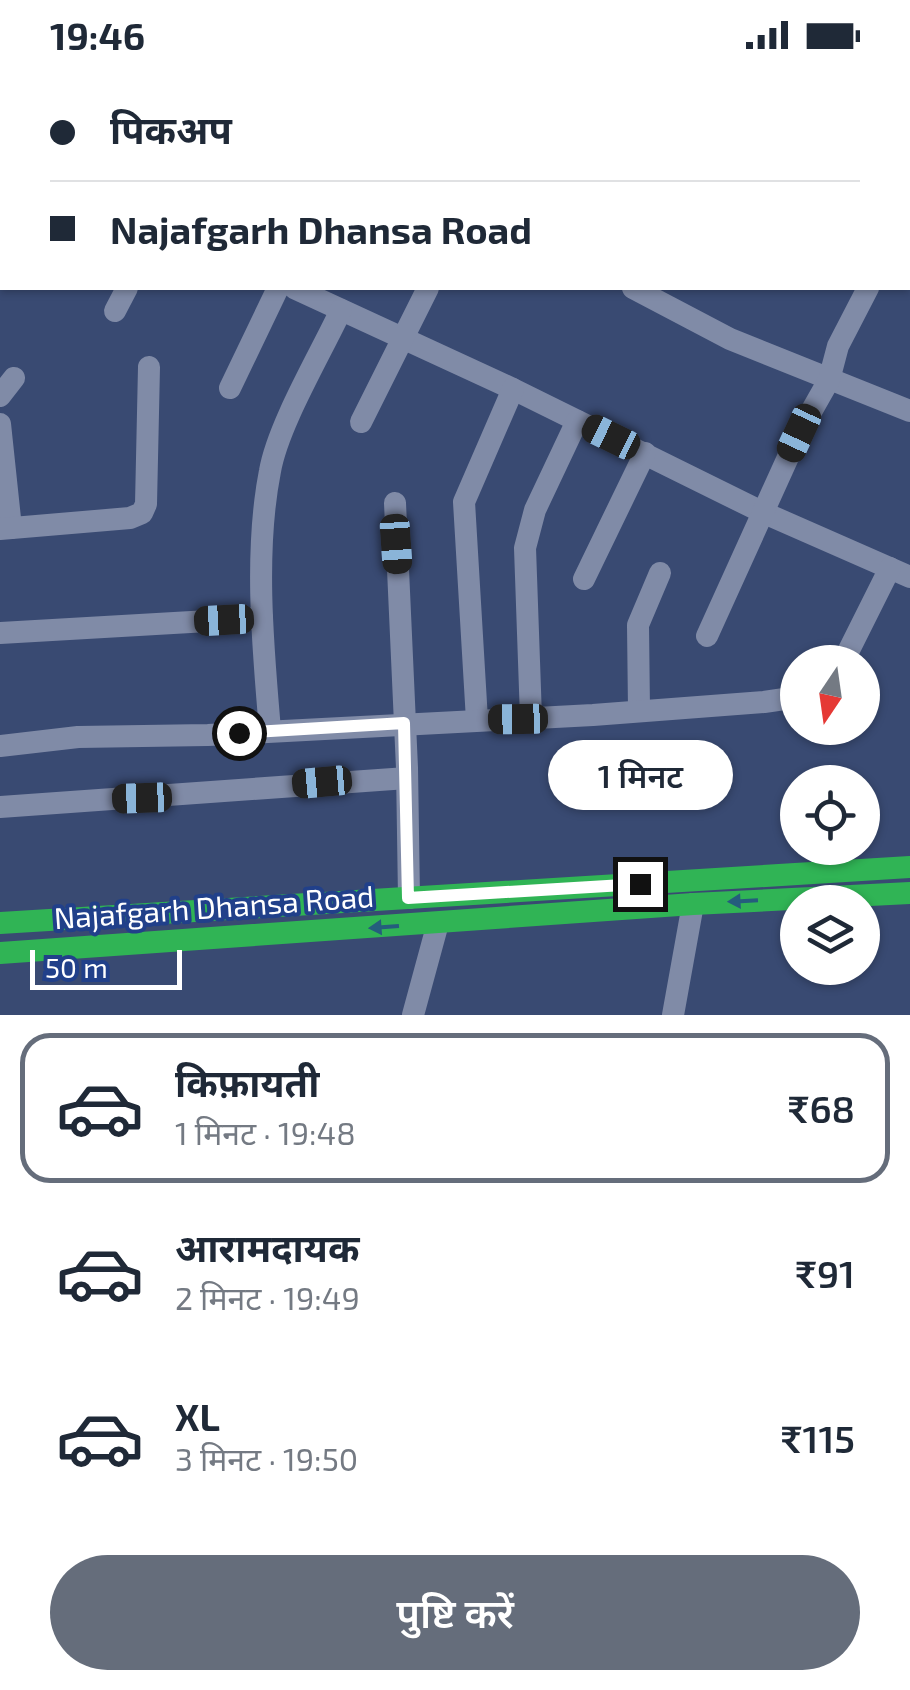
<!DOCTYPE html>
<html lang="hi">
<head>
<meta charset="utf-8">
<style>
	:root { --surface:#fff; --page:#f6f6f7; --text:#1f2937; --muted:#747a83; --line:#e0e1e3; --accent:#656d7b }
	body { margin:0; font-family:"Exo 2","Noto Sans Devanagari",sans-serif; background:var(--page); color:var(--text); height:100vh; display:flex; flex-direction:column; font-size:38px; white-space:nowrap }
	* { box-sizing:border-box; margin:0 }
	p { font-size:32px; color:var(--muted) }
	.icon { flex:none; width:55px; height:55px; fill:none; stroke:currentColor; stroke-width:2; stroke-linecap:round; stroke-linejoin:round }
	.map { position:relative; height:945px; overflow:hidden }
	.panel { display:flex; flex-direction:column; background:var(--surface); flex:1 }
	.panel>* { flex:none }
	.guide { position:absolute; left:0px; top:0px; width:910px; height:220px; box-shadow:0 2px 8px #0004; display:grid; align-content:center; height:220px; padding:0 50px; background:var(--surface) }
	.needle { width:65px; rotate:193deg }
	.tools { position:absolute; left:780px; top:575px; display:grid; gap:20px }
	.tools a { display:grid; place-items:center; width:100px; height:100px; border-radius:50%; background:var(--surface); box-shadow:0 2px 8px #0004; font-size:50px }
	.scale { position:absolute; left:30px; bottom:25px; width:152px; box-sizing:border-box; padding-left:10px; border:5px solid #fff; border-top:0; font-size:28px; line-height:35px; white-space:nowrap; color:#fff; -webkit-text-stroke:8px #21408a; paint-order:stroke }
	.end { position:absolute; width:45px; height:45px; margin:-22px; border:12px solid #fff; background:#111; box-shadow:0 0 0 5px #111 }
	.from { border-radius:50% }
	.bubble { position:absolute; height:70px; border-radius:35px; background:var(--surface); box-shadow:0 2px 8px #0004; font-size:32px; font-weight:600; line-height:70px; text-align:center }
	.car { position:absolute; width:30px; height:60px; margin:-30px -15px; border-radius:12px; box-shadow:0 0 8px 2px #0007; background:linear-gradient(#222 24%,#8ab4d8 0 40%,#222 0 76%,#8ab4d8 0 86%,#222 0) }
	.guide b { display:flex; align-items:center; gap:35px; height:95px; font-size:38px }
	.guide b+b { border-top:2px solid var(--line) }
	.guide i { width:25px; height:25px; background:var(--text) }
	ul { padding:18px 0 0; list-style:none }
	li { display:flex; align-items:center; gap:30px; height:150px; margin:0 20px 15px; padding:0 30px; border:5px solid transparent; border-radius:30px }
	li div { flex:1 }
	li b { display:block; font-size:38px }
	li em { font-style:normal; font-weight:600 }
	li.current { border-color:var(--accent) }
	li>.icon { width:90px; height:90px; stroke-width:1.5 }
	.button { display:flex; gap:20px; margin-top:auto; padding:20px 50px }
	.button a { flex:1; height:115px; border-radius:60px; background:var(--accent); color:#fff; font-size:40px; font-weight:600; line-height:115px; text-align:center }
	.status { display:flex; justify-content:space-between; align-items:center; height:70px; padding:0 50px; background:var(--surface); direction:ltr }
	.status svg { height:28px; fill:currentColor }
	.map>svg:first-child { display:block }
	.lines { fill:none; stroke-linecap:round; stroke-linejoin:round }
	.lane { stroke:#808ba7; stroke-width:11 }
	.street { stroke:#808ba7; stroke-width:22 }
	.fast { stroke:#30b455; stroke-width:22 }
	.oneway { fill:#255d7d }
	.route { stroke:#fff; stroke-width:12 }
	.labels { text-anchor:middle; stroke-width:8; stroke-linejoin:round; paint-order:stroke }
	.street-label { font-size:30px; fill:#fff; stroke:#21408a }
</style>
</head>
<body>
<div class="status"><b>19:46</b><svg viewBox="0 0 49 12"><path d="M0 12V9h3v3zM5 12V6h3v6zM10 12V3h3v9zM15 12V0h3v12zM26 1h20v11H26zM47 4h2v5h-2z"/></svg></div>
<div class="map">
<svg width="910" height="945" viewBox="0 0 910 945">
	<rect width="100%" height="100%" fill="#394a72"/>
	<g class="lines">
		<!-- lane -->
		<path class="lane" d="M118,0l4,2"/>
		<!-- street -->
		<g class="street">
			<path d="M226,0l5,2"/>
			<path d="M509,0l4,2"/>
			<path d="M655,0l4,2"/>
			<path d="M759,0l3,2"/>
			<path d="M578,2l2,-2"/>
			<path d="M0,73l2,2"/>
			<path d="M908,90l2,1"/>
			<path d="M908,139l2,-4"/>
			<path d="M908,205h2"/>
			<path d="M294,218l219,101 249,123 148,65"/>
			<path d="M633,218l97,51 180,72"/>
			<path d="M115,241l12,-23"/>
			<path d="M230,318l48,-100"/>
			<path d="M0,326l14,-18"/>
			<path d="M361,352l67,-134"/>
			<path d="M0,354l11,104"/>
			<path d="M395,433l12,265 2,130"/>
			<path d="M0,459l130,-11 12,-5 4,-9 3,-137"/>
			<path d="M584,509l61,-126"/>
			<path d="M0,563l262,-15"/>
			<path d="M707,566l92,-203 30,-53 9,-34 30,-58"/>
			<path d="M843,592l47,-94"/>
			<path d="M639,640l-1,-85 22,-52"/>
			<path d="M531,648l-6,-170 10,-38 42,-89"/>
			<path d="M477,650l-13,-218 49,-113"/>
			<path d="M270,660c-7,-82 -16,-178 0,-259 8,-46 50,-116 71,-161"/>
			<path d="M0,676l78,-9 130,-2 385,-20 171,-13 34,-5"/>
			<path d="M0,737l407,-29"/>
			<path d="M413,945l25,-92"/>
			<path d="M673,945l20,-111"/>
		</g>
		<!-- fast -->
		<g class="fast">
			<path d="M0,853l910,-56"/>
			<path d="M0,883l693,-49 217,-11"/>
		</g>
	</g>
	<!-- one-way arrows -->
	<defs><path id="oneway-solid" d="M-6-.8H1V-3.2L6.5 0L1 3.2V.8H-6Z" transform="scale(2.5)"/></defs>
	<g class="oneway">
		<use href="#oneway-solid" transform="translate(743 831) rotate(177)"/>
		<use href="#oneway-solid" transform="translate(384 857) rotate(176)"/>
	</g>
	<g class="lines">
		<!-- route -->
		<path class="route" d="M239,663l165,-10 4,175 232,-14"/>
	</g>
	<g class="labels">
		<!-- street labels -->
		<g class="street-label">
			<text transform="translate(214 838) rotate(-4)" y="10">Najafgarh Dhansa Road</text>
		</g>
	</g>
</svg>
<div class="tools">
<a><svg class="needle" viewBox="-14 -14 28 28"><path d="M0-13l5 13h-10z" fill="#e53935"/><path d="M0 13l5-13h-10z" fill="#747a83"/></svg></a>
<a><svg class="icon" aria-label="locate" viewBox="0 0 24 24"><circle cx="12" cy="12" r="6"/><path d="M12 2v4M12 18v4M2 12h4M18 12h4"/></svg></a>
<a><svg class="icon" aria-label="layers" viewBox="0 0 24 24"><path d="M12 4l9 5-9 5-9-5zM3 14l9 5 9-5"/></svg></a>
</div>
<div class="scale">50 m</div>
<i class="end from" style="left:239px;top:663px"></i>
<i class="end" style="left:640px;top:814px"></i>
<div class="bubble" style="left:548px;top:670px;width:185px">1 मिनट</div>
<i class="car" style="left:799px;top:363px;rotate:205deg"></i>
<i class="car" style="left:611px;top:367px;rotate:296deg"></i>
<i class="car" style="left:396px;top:474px;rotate:176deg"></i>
<i class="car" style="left:224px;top:550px;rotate:267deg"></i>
<i class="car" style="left:518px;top:649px;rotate:269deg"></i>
<i class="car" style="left:322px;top:712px;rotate:265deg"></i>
<i class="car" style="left:142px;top:728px;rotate:268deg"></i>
<div class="guide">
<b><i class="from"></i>पिकअप</b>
<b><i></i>Najafgarh Dhansa Road</b>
</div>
</div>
<section class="panel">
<ul>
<li class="current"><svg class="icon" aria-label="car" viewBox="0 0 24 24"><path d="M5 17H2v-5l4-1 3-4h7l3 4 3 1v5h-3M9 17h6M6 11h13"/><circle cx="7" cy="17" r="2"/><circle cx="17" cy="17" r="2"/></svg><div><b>किफ़ायती</b><p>1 मिनट · 19:48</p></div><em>₹68</em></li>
<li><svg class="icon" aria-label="car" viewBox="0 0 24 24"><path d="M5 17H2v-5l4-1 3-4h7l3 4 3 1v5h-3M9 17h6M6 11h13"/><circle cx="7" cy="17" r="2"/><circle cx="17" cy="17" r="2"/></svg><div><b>आरामदायक</b><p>2 मिनट · 19:49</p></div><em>₹91</em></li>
<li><svg class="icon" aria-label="car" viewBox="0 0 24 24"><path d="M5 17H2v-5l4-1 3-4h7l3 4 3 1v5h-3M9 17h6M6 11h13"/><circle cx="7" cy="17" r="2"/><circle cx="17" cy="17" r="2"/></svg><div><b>XL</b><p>3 मिनट · 19:50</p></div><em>₹115</em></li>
</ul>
<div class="button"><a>पुष्टि करें</a></div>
</section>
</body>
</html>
